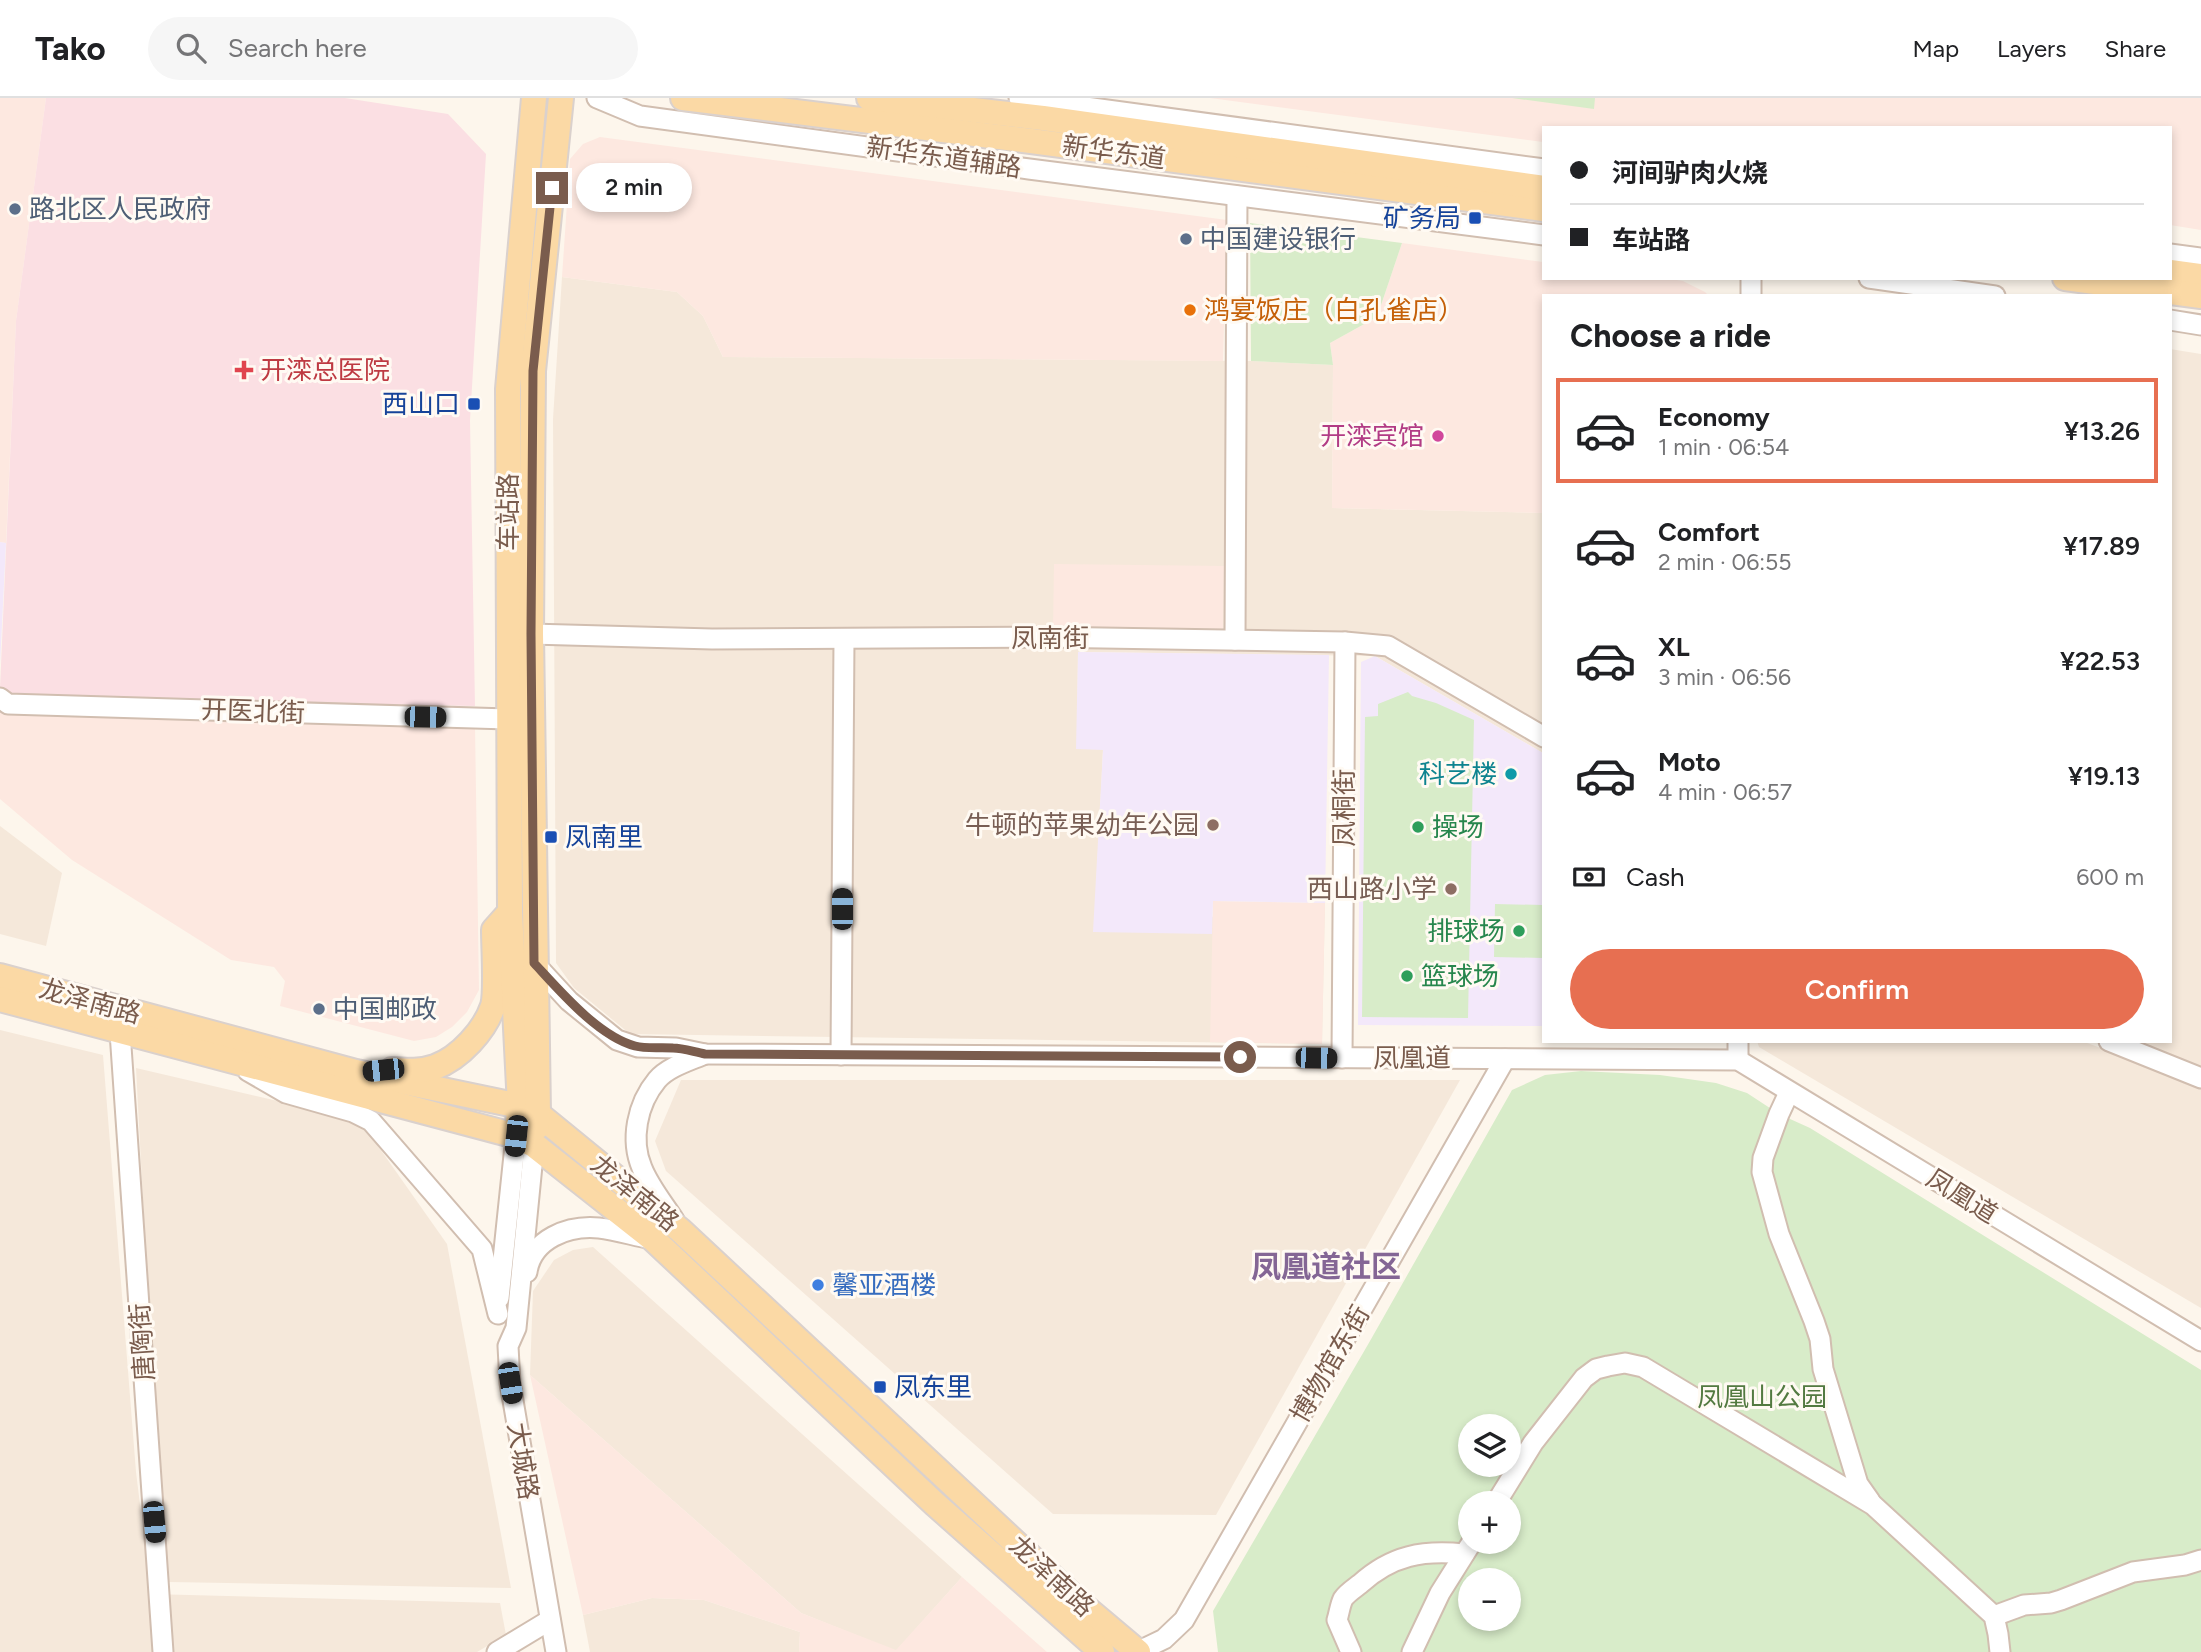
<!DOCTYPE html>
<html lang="en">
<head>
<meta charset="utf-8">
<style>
	:root { --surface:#fff; --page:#f6f6f6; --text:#202124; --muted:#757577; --line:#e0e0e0; --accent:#e76f51 }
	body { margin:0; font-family:Figtree,"Noto Sans SC",sans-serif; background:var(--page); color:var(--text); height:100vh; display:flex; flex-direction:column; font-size:26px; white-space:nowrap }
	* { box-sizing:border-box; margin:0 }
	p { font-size:23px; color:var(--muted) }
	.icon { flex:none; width:38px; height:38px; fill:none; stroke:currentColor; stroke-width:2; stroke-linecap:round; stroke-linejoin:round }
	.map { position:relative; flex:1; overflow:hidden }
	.side { position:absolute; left:1542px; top:196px; width:630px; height:749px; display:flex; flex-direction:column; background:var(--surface); border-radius:0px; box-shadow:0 4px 10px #0003 }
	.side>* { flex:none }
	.top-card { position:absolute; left:1542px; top:28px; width:630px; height:154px; border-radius:0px; box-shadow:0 4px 10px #0003; display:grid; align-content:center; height:154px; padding:0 28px; background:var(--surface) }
	.controls { position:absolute; left:1458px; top:1316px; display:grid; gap:14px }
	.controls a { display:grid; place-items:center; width:63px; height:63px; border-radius:50%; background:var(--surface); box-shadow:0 4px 10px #0003; font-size:35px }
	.end { position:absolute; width:32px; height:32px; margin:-16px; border:9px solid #7a5c4d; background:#fff; box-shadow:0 0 0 4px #fff }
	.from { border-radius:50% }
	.bubble { position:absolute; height:49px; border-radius:24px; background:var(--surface); box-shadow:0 4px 10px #0003; font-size:23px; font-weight:600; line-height:49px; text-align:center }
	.car { position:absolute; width:21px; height:42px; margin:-21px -10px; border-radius:9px; box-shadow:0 0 5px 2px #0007; background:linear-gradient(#222 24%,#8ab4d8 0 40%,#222 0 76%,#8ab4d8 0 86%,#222 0) }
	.top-card b { display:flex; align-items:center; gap:24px; height:66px; font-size:26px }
	.top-card b+b { border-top:2px solid var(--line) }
	.top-card i { width:18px; height:18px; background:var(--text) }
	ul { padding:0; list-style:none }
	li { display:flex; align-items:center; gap:21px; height:105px; margin:0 14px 10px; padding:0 14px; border:4px solid transparent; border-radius:0px }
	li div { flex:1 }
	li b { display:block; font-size:26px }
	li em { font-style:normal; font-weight:600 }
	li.current { border-color:var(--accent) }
	li>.icon { width:63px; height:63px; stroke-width:1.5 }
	h2 { padding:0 28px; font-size:32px; line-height:84px }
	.pay { display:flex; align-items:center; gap:18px; height:77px; padding:0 28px; font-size:26px }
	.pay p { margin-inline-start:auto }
	.button { display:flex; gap:14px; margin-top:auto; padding:14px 28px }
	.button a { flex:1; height:80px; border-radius:42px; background:var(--accent); color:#fff; font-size:28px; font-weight:600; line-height:80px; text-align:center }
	header { display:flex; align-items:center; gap:42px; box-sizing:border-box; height:98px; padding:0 35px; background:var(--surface); border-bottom:2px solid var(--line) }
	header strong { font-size:33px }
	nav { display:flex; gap:38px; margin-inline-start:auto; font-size:24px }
	.search { width:490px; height:63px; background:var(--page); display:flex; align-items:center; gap:18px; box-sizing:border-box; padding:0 24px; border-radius:38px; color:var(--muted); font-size:26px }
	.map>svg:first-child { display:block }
	.residential { fill:#f5e8da }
	.commercial { fill:#fde8e0 }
	.education { fill:#f3e8fa }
	.medical { fill:#fbdfe3 }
	.green { fill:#d8ecc9; fill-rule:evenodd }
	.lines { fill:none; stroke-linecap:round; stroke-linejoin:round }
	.minor-casing { stroke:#d1beb0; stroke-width:23 }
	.major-casing { stroke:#dad1cd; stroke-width:28 }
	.minor { stroke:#fff; stroke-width:19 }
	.major { stroke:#fbd9a5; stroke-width:24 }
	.route { stroke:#7a5c4d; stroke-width:9 }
	.service-dot { fill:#5c6f8a; stroke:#fffaf3; stroke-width:2.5 }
	.transit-dot { fill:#1a4fb4; stroke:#fffaf3; stroke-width:2.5 }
	.food-dot { fill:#e8710a; stroke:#fffaf3; stroke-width:2.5 }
	.health-dot { fill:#e0444e; stroke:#fffaf3; stroke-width:2.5 }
	.hotel-dot { fill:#d1479c; stroke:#fffaf3; stroke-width:2.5 }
	.culture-dot { fill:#0f9aa8; stroke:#fffaf3; stroke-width:2.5 }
	.education-dot { fill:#8d6e63; stroke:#fffaf3; stroke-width:2.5 }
	.leisure-dot { fill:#2e9e5b; stroke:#fffaf3; stroke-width:2.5 }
	.shop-dot { fill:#3f7fe0; stroke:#fffaf3; stroke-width:2.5 }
	.labels { text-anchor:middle; stroke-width:6; stroke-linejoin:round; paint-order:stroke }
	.street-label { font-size:26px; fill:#7a5c4d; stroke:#fffaf3 }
	.service-label { font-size:26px; fill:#4e5e75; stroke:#fffaf3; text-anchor:start }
	.transit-label { font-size:26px; fill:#164399; stroke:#fffaf3; text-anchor:end }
	.food-label { font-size:26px; fill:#c56008; stroke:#fffaf3; text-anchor:start }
	.health-label { font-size:26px; fill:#be3a42; stroke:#fffaf3; text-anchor:start }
	.hotel-label { font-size:26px; fill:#b23c85; stroke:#fffaf3; text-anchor:end }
	.culture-label { font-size:26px; fill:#0d838f; stroke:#fffaf3; text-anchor:end }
	.education-label { font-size:26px; fill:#785e54; stroke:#fffaf3; text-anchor:end }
	.leisure-label { font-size:26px; fill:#27864d; stroke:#fffaf3; text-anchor:start }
	.shop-label { font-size:26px; fill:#366cbe; stroke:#fffaf3; text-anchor:start }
	.park-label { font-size:26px; fill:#537a41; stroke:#fffaf3 }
	.quarter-label { font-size:30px; font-weight:bold; fill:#846695; stroke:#fffaf3 }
</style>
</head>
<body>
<header>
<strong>Tako</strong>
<div class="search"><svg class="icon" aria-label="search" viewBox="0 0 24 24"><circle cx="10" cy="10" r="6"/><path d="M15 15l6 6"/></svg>Search here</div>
<nav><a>Map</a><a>Layers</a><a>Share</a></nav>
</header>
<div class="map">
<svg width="2201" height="1554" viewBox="0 0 2201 1554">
	<rect width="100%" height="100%" fill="#fdf6ec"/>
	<!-- residential -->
	<g class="residential">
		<path d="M562,179l115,15 26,24 20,41 528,4 82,4 -1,143 211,5v240l-168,-97 -297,-4 -1,97h26l-9,182 231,-28 -3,141 -692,-10 -56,-46 -18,-25 -3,-544z"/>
		<path d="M2170,251l31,5v714l-69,-27h38z"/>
		<path d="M0,728l62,47 -16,73 -46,-12z"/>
		<path d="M0,932l103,25 33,417 15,122 349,9 6,32 -29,17h-477z"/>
		<path d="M1757,943h325l119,45v222l-442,-261z"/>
		<path d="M136,970l215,50 22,21 74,105 64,344 -342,-6 -20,-268z"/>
		<path d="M681,982h779l-244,435 -163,-1 -387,-343 -11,-30z"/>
		<path d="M593,1149l369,330 -66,74 -95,-38 -271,-238 3,-84 21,-31 19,-10z"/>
		<path d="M652,1500l52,2 96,32 -1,20h-209l-7,-37z"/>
	</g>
	<!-- commercial -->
	<g class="commercial">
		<path d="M0,0h46l-30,223 -10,222 -6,-1z"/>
		<path d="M1210,0h991v132l-31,-5v-97h-626l-1,14z"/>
		<path d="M600,39l627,83 -4,141 -500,-4 -20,-41 -26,-24 -115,-15 8,-118 13,-15z"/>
		<path d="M1402,145l141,19 1,16h121l18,3 22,11 4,4h-165l-1,217 -211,-5 1,-143 -3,-22 47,-26z"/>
		<path d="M1054,466l170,2 -1,63 -170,-2z"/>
		<path d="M0,609l475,19 4,264 -12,22 -15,15 -16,10 -22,4 -134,-35 5,-25 -11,-14 -43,-7 -159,-100 -72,-61z"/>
		<path d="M1213,803l112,2 -3,141 -112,-2z"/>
		<path d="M530,1277l271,238 95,37 66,-73 85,75h-248l1,-20 -96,-32 -52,-2 -69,17z"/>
	</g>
	<!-- education -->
	<g class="education">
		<path d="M0,444l6,1 -6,122z"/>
		<path d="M1078,554l251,3 -4,248 -112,-2 -1,33 -119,-2 10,-182 -27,-1z"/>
		<path d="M1375,558l168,97 1,273 -186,-1 3,-363z"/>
	</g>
	<!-- medical -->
	<path class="medical" d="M46,0h299l103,16 38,40 -16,266 5,286 -461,-8 -14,-10 16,-367z"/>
	<!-- green -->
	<g class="green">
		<path d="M1512,0h83l-1,11z"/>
		<path d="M1250,125l152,20 -25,74 -47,26 3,22 -82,-4z"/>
		<path d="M1408,594l4,4 24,7 38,17 -6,298 -106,-1 3,-300 13,-1v-12z"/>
		<path d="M1495,806l48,1v53l-49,-1z"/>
		<path d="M1581,973l79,4 56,8 31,10 32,21 31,14 391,242v282h-983l-5,-41 157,-270 142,-251 33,-15zM1470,1328h38v39h-38zM1470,1405h38v39h-38zM1470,1482h38v39h-38z"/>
	</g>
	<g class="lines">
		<!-- minor casing -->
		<g class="minor-casing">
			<g id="minor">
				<path d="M597,0l43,18 389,53 515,66"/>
				<path d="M1019,0l525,71"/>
				<path d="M2170,156l31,4"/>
				<path d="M1869,180l126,18"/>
				<path d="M1751,198v-18"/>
				<path d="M2170,222l31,5"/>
				<path d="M531,536l181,5 329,-2 304,5 43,4 156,91"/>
				<path d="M1235,542l2,-444"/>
				<path d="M0,600l8,6 500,15"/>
				<path d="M534,865l35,38 48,39 21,7 38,1 29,6 1033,6 463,281"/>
				<path d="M120,934l43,620"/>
				<path d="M2109,943l92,37"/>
				<path d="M841,957l3,-416"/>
				<path d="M1342,960l3,-416"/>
				<path d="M1738,962v-19"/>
				<path d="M248,973l38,22 67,19 18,9 111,128 16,65"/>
				<path d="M1786,1001l-7,15 -16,44 -1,14 17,62 35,87 6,18 3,30 32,105 3,10 12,17"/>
				<path d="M534,1047l-18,183 -8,18 2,37 46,269"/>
				<path d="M674,1122c-11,-17 -25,-34 -32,-52 -12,-28 -5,-64 15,-88 11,-13 32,-19 48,-26"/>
				<path d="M527,1174c5,-33 41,-47 72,-44 17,2 36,8 53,11"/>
				<path d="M499,1200l17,-162"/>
				<path d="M1496,1405l37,-60 51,-65 12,-9 12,-3 17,-3 18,4 230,138 121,111 4,18 2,18"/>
				<path d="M1994,1518l30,-11 27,-2 10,-3 72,-28 52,-7 16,-5"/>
				<path d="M497,1554l53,-32"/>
				<path d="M1137,1554l27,-13 20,-19 321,-561"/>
				<path d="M1351,1554l-14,-32c2,-6 3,-15 6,-21 4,-6 12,-11 17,-15 32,-29 63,-34 104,-30"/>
				<path d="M1412,1554l28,-59 32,-51"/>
			</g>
		</g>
		<!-- major casing -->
		<g class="major-casing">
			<g id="major">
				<path d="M683,0l348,43 513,68"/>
				<path d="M869,0l174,20 501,70"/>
				<path d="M2170,174l31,4"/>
				<path d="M2065,180l136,18"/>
				<path d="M0,878l356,96 164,34 18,8 142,116 401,374 57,48"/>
				<path d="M0,901l516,137 18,9 119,94 282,265 167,148"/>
				<path d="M392,972c15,1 29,2 43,-3 25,-9 50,-37 58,-61 4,-14 1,-59 1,-76l16,-18"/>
				<path d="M518,1023l2,-15 -10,-194 -2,-523 26,-291"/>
				<path d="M536,1030l2,-14 -7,-480 2,-263 28,-273"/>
			</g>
		</g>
		<!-- minor -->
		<use href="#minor" class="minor"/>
		<!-- major -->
		<use href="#major" class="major"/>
	</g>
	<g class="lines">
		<!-- route -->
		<path class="route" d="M552,90l-19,183 -2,263 3,329c26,28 64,73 101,83 12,3 25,1 38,2 10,0 21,4 32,6l535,3"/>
	</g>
	<!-- markers -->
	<g class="service-dot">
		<circle cx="15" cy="111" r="7"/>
		<circle cx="1186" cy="141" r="7"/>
		<circle cx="319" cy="911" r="7"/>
	</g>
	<g class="transit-dot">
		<rect x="1468" y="113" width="14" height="14" rx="3.5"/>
		<rect x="467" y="299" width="14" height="14" rx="3.5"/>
		<rect x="544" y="732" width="14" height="14" rx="3.5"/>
		<rect x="873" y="1282" width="14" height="14" rx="3.5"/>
	</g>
	<circle class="food-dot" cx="1190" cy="212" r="7"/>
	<path class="health-dot" d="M240.5 261.5h7v7h7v7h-7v7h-7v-7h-7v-7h7z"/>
	<circle class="hotel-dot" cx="1438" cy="338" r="7"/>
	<circle class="culture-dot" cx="1511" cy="676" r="7"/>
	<g class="education-dot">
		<circle cx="1213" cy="727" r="7"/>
		<circle cx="1451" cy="791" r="7"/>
	</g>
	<g class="leisure-dot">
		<circle cx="1418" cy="729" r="7"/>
		<circle cx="1519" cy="833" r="7"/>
		<circle cx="1407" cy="878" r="7"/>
	</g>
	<circle class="shop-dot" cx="818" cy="1187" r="7"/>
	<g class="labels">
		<!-- street labels -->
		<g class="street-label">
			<text transform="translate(1114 54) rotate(8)" y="9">新华东道</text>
			<text transform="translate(944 59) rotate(8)" y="9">新华东道辅路</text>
			<text transform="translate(508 414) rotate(-90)" y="9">车站路</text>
			<text x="1050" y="549">凤南街</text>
			<text transform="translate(253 613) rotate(2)" y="9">开医北街</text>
			<text transform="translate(1344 710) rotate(-90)" y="9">凤桐街</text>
			<text transform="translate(90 903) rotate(15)" y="9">龙泽南路</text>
			<text x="1412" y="969">凤凰道</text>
			<text transform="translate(635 1095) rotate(39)" y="9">龙泽南路</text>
			<text transform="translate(1962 1098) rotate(32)" y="9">凤凰道</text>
			<text transform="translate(142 1244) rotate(-94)" y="9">唐陶街</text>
			<text transform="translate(1330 1266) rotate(-60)" y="9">博物馆东街</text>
			<text transform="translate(523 1363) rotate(81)" y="9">大城路</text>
			<text transform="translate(1052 1478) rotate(43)" y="9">龙泽南路</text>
		</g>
		<!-- service labels -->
		<g class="service-label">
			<text x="29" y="120">路北区人民政府</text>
			<text x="1200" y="150">中国建设银行</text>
			<text x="333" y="920">中国邮政</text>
		</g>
		<!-- transit labels -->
		<g class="transit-label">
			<text x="1461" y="129">矿务局</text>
			<text x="460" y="315">西山口</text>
			<text x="565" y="748" text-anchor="start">凤南里</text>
			<text x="894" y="1298" text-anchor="start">凤东里</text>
		</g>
		<!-- food labels -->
		<g class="food-label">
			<text x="1204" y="221">鸿宴饭庄（白孔雀店）</text>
		</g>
		<!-- health labels -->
		<g class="health-label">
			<text x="260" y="281">开滦总医院</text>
		</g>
		<!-- hotel labels -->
		<g class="hotel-label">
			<text x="1424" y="347">开滦宾馆</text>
		</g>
		<!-- culture labels -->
		<g class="culture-label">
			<text x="1497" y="685">科艺楼</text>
		</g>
		<!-- education labels -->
		<g class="education-label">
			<text x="1199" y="736">牛顿的苹果幼年公园</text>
			<text x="1437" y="800">西山路小学</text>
		</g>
		<!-- leisure labels -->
		<g class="leisure-label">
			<text x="1432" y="738">操场</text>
			<text x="1505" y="842" text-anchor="end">排球场</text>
			<text x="1421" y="887">篮球场</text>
		</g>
		<!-- shop labels -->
		<g class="shop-label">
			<text x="832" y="1196">馨亚酒楼</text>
		</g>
		<!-- park labels -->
		<g class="park-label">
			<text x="1762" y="1308">凤凰山公园</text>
		</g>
		<!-- quarter labels -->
		<g class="quarter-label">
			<text x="1326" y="1179">凤凰道社区</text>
		</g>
	</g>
</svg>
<div class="controls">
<a><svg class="icon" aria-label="layers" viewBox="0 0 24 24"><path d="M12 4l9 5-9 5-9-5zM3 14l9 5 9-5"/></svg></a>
<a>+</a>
<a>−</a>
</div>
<i class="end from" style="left:1240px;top:959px"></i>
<i class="end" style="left:552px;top:90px"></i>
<div class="bubble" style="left:576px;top:65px;width:116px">2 min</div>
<i class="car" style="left:425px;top:619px;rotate:91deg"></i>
<i class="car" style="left:842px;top:811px;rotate:0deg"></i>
<i class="car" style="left:1316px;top:960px;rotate:91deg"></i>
<i class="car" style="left:383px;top:972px;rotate:264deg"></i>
<i class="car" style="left:516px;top:1038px;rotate:186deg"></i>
<i class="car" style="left:510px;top:1285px;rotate:171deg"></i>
<i class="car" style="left:154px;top:1424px;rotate:175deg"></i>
<div class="top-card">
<b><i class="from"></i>河间驴肉火烧</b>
<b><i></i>车站路</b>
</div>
<section class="side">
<h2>Choose a ride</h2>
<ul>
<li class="current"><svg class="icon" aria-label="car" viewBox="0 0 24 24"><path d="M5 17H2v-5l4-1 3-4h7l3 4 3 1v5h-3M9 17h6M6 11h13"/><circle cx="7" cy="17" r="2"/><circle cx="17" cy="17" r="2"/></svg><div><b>Economy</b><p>1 min · 06:54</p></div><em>¥13.26</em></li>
<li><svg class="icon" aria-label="car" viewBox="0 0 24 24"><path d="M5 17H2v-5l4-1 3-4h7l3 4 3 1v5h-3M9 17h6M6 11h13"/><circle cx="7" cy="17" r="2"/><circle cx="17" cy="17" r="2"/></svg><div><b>Comfort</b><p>2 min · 06:55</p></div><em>¥17.89</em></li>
<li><svg class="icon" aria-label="car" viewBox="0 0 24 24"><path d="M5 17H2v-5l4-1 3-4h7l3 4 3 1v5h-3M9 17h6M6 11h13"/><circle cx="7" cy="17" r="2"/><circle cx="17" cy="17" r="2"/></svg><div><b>XL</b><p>3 min · 06:56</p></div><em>¥22.53</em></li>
<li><svg class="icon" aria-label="car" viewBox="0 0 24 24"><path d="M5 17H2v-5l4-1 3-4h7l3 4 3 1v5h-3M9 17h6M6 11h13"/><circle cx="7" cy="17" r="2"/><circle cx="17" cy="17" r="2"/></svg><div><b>Moto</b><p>4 min · 06:57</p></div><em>¥19.13</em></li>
</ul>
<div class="pay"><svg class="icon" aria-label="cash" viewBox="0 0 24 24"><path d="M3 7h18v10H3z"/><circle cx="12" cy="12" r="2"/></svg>Cash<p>600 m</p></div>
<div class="button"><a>Confirm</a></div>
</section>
</div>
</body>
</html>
